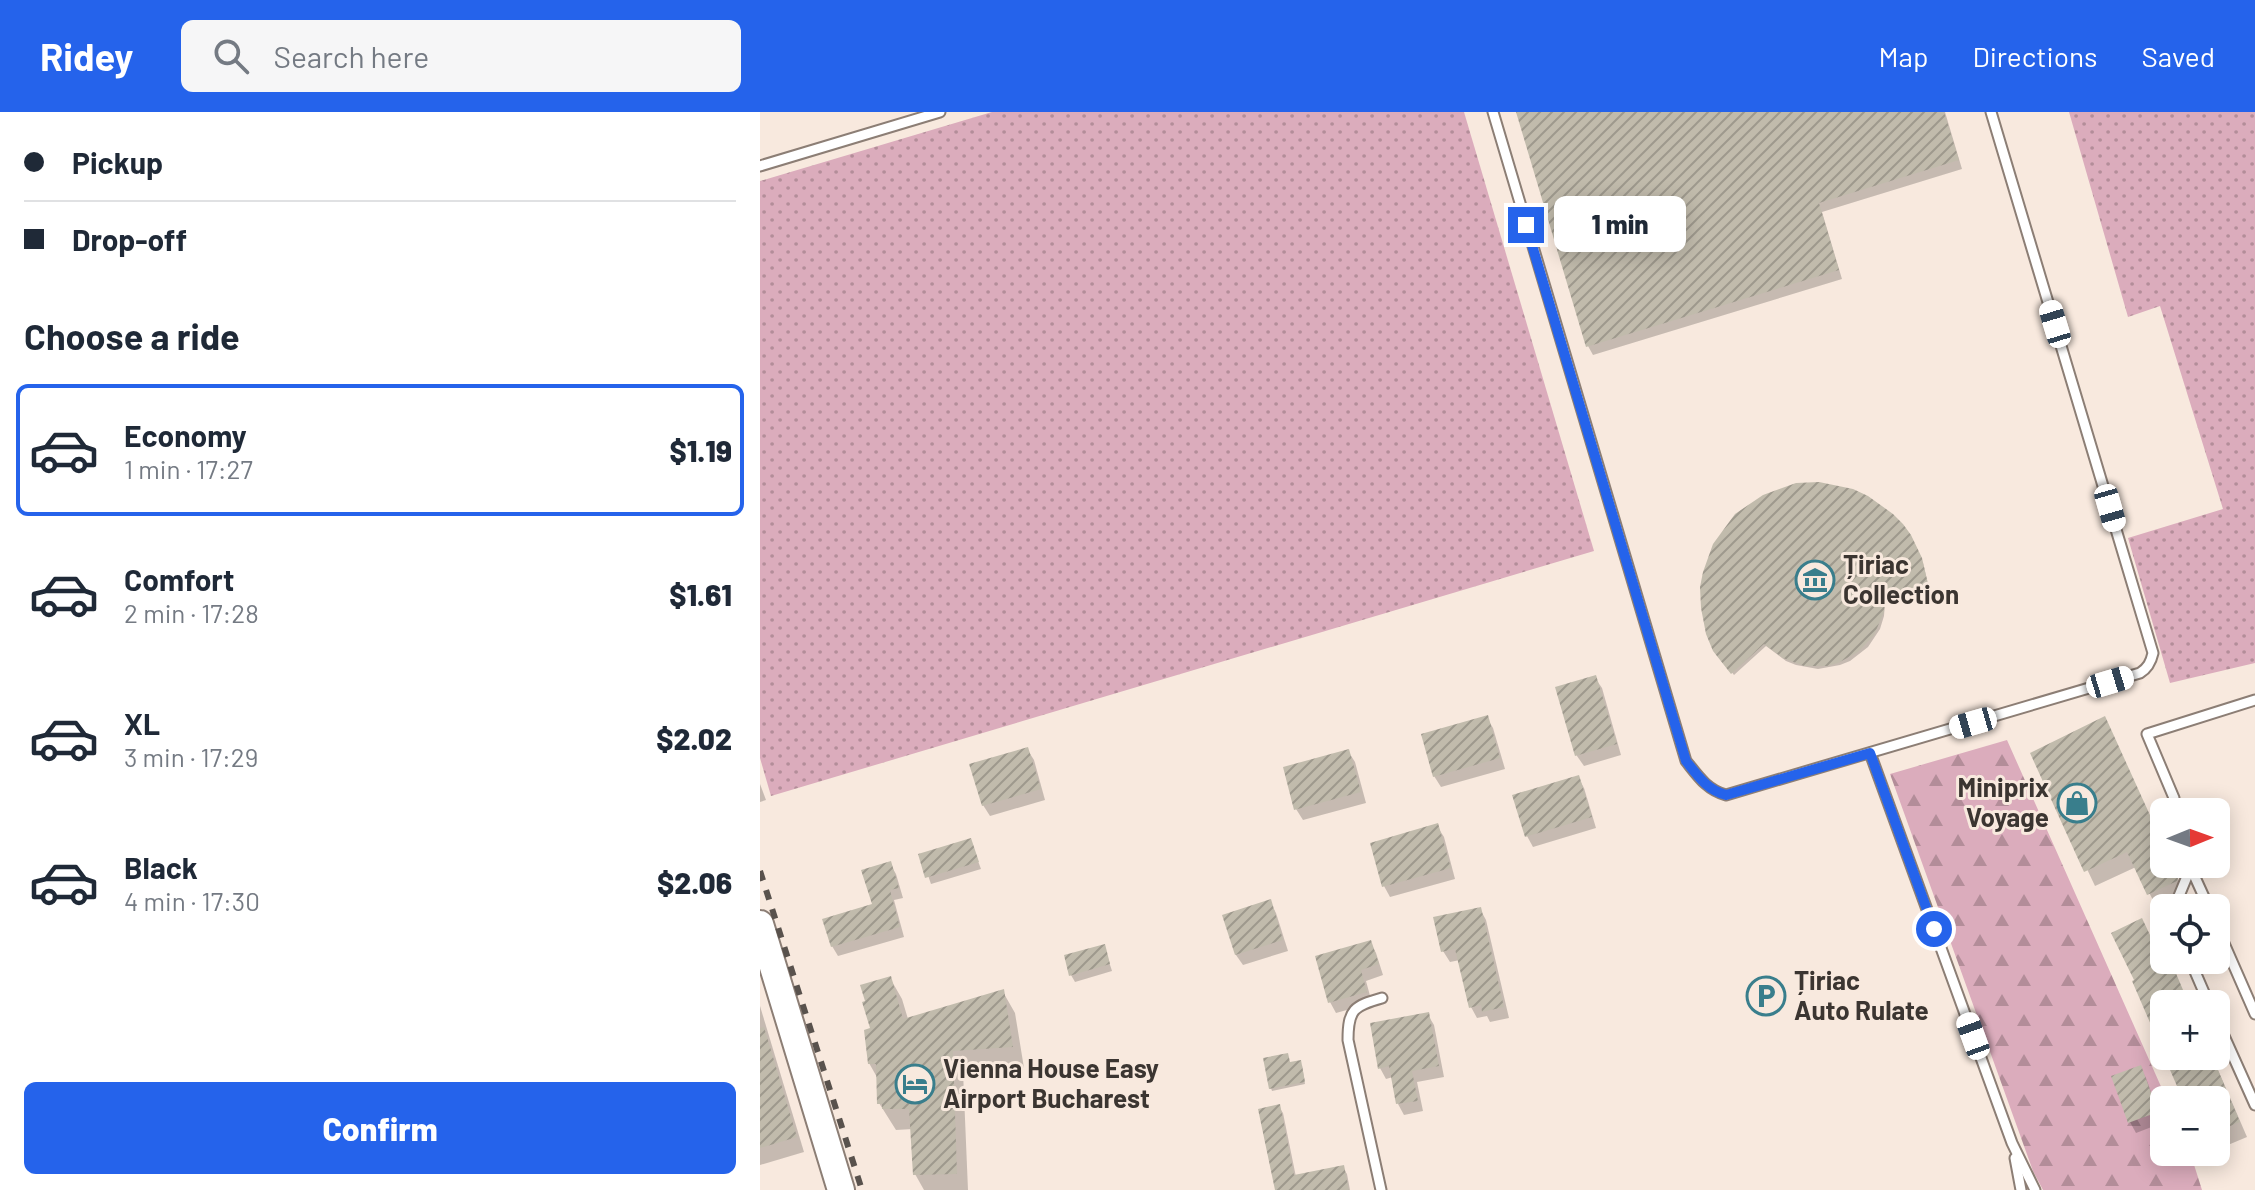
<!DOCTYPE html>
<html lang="en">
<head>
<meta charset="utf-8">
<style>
	:root { --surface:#fff; --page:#f6f6f7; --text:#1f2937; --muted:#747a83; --line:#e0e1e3; --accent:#2563eb }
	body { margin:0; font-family:Barlow,sans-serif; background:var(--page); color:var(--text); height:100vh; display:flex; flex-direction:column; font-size:30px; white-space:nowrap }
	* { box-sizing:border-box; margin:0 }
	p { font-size:26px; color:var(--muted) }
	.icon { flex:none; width:44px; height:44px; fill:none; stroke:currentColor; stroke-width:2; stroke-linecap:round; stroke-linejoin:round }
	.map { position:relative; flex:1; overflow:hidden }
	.side { display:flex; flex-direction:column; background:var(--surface); width:760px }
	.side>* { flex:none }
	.guide { display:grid; align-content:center; height:176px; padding:0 24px; background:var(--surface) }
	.needle { width:52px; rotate:89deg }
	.tools { position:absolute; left:1390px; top:686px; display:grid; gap:16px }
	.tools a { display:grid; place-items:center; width:80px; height:80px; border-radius:12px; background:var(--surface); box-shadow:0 4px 20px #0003; font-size:40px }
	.end { position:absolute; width:36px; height:36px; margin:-18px; border:10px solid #2563eb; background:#fff; box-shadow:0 0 0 4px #fff }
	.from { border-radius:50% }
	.bubble { position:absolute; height:56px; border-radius:12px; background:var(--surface); box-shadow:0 4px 20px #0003; font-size:26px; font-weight:800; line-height:56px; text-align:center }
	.car { position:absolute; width:24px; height:48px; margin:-24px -12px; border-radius:10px; box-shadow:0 0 6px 2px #0007; background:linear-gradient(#fff 24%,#345 0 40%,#fff 0 76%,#345 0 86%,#fff 0) }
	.guide b { display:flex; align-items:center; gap:28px; height:76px; font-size:30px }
	.guide b+b { border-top:2px solid var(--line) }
	.guide i { width:20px; height:20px; background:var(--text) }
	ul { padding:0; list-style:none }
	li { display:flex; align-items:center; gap:24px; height:132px; margin:0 16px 12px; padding:0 8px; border:4px solid transparent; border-radius:12px }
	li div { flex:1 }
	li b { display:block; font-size:30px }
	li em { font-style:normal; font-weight:800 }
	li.on { border-color:var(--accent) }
	li>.icon { width:72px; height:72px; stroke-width:1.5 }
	h2 { padding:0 24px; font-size:36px; line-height:96px }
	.cta { display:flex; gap:16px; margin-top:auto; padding:16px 24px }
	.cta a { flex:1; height:92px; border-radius:12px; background:var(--accent); color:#fff; font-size:32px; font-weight:800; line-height:92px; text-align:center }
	header { display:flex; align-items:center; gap:48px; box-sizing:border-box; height:112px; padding:0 40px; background:var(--accent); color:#fff }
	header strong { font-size:38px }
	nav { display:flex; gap:44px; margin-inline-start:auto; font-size:28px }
	.search { width:560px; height:72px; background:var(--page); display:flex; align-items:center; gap:20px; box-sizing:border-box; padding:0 28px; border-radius:12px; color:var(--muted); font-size:30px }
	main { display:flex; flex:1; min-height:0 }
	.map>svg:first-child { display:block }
	.grass { fill:url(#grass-dots) }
	.forest { fill:url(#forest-firs) }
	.shadow { fill:#0003 }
	.building { fill:url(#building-hatch) }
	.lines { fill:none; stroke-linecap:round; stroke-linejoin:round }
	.lane-casing { stroke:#8c7e75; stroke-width:13 }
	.secondary-casing { stroke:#8c7e75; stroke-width:30 }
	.lane { stroke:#fff; stroke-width:9 }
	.secondary { stroke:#fff; stroke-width:26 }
	.rail { stroke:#59524d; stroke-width:6; stroke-dasharray:10 10; stroke-linecap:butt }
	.route { stroke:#2563eb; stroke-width:10 }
	.labels { text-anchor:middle; stroke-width:6; stroke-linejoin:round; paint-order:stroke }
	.poi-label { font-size:26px; font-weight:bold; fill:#3b3531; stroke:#f8e9de; text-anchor:start }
</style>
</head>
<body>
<header>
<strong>Ridey</strong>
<div class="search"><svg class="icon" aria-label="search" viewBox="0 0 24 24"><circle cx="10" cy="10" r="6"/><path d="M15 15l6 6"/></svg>Search here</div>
<nav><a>Map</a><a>Directions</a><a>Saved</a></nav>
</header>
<main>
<section class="side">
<div class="guide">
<b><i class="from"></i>Pickup</b>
<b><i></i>Drop-off</b>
</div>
<h2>Choose a ride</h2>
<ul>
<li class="on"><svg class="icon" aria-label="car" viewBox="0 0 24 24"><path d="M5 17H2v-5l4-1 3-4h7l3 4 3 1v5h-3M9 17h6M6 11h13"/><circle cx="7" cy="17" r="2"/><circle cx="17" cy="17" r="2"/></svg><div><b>Economy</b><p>1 min · 17:27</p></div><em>$1.19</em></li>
<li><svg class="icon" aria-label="car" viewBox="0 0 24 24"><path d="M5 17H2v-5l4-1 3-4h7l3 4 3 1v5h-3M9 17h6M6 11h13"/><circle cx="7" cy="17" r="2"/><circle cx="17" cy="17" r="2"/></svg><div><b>Comfort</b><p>2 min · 17:28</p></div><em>$1.61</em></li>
<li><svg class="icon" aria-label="car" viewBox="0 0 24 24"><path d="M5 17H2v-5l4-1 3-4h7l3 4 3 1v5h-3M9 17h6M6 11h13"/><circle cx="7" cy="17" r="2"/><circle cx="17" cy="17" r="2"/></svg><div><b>XL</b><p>3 min · 17:29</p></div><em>$2.02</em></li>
<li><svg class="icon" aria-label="car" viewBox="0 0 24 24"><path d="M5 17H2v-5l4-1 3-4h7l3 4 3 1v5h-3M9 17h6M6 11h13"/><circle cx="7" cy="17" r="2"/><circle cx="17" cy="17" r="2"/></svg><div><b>Black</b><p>4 min · 17:30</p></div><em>$2.06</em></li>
</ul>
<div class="cta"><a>Confirm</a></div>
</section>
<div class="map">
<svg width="1495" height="1078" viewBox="0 0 1495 1078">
	<defs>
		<pattern id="grass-dots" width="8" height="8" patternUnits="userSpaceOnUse" patternTransform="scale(2)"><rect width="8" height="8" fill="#dbacbc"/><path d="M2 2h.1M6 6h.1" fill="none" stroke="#b38d99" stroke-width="1.8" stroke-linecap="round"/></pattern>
		<pattern id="forest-firs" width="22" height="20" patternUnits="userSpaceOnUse" patternTransform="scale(2)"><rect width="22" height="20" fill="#dbacbc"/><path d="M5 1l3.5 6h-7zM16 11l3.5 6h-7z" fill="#b38d99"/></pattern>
		<pattern id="building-hatch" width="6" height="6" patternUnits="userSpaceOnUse" patternTransform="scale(2)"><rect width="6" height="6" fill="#c1bbac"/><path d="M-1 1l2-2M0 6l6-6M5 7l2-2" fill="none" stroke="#9e998d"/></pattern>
	</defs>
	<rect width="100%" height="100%" fill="#f8e9de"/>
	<!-- grass -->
	<g class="grass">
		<path d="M232,0h472l130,439 -823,245 -11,-38v-577z"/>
		<path d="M1309,0h186v551l-85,20 -42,-145 95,-29 -63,-203 -32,11z"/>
	</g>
	<!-- forest -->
	<path class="forest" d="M1247,628l160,360h-3v52h26l12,38h-159l-10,-19 -143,-397z"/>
	<!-- shadow -->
	<g class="shadow">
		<path d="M758,0h427l17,57 -140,43 20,67 -249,76 -5,-9z"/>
		<path d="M1163,451l7,30 -1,11 -44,-2 -1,14 -4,13 -12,18 -18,14 -10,4 -22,4 -22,-4 -10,-4 -20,-15 -32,29 -17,-21z"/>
		<path d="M835,566l7,10 19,67 -37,11 -7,-10 -19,-67z"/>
		<path d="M727,606l6,10 12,41 -64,18 -7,-11z"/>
		<path d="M267,637l7,11 11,40 -55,16 -7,-11z"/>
		<path d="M588,639l7,11 11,41 -63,17 -7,-11z"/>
		<path d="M1273,642l131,93v17h8l13,32 -28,12 -21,-41 -41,19z"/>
		<path d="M818,665l6,11 12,40 -63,19 -6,-11z"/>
		<path d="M0,672l6,16 -6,2z"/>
		<path d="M677,714l7,11 11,42 -65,18 -6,-11z"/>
		<path d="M210,728l11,29 -50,15 -10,-29z"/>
		<path d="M130,752l6,10 7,24 -9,2 10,37 -66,19 -6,-10 42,-40z"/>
		<path d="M510,790l6,11 12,38 -45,14 -7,-10 -11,-39z"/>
		<path d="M720,797l6,11 23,98 -19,4 -3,-6 -10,2 -6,-11 -11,-47 -10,2 -7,-11z"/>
		<path d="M610,830l6,11 7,22 -17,6 6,22 -36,10 -6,-11z"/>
		<path d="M344,834l8,25 -37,11 -4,-7z"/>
		<path d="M130,866l12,21 6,20 95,-27 12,21 9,55 -61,3 5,119h-44l-9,-16 -2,-45 -17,1 -17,-27 -1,-24 -9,-16 4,-33z"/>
		<path d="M0,894l44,146 -44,13z"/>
		<path d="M668,903l6,10 10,52 -27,5 6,29 -19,4 -6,-11 -5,-27 -7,2 -6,-11z"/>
		<path d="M1407,944h45l35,81 -31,13v-50h-30z"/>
		<path d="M530,952l12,1 3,19 -33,7 -1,-3z"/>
		<path d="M1380,955l6,11 16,45 -26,10 -6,-11z"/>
		<path d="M519,995l4,6 13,64 47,-9 4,6 3,16h-74z"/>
	</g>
	<!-- building -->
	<g class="building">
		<path d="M756,0h428l15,48 -140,43 20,67 -253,77z"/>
		<path d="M1059,370l34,7 15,7 25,18 10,10 8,11 11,23 7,30v14l-44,-2 -1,12 -10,23 -16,17 -20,11 -11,3h-23l-21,-8 -19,-14 -33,30 -18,-23 -7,-17 -5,-26 -1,-21 3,-15 10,-28 22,-30 28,-19 33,-12z"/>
		<path d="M836,563l21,69 -42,12 -20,-69z"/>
		<path d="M728,603l12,43 -67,19 -12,-43z"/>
		<path d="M1345,604l59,130v18h8l6,14 -1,3 -30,14 -20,-43 -43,20 -54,-119z"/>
		<path d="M268,635l13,42 -59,17 -13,-42z"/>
		<path d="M589,637l12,43 -67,18 -11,-43z"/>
		<path d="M819,663l13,42 -67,20 -13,-42z"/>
		<path d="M678,711l13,45 -69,19 -12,-44z"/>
		<path d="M211,726l8,24 -54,16 -7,-24z"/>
		<path d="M131,749l8,27 -9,2 10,37 -69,20 -9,-28 50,-15 -11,-34z"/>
		<path d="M511,787l12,41 -48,15 -13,-40z"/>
		<path d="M721,795l23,100 -22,5 -1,-7 -12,3 -14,-59 -14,3 -8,-35z"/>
		<path d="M1382,806l23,49 7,-3 17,40h-25v51l-32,-74 2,-1 -23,-47z"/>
		<path d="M611,828l8,24 -18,6 6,22 -39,11 -13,-47z"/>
		<path d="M345,832l5,20 -41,12 -5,-21z"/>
		<path d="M131,864l12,43 101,-30 9,58 -60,4 4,123 -44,1 -4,-66h-27v-5h-5l-1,-40h-8l-4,-34 6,-2 -8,-26 3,-1 -5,-16z"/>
		<path d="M669,900l10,54 -27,5 6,30 -22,3 -7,-38 -11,3 -8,-46z"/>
		<path d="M4,915l33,110 -37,11v-120z"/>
		<path d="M528,941l2,9 11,-2 4,22 -36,7 -6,-31z"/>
		<path d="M1404,944h48l28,66 -24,10v-32h-33z"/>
		<path d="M1381,953l17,47 -30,11 -17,-47z"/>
		<path d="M520,992l14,71 50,-10 5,25h-74l-17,-81z"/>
	</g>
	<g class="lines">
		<!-- lane casing -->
		<g class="lane-casing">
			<g id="lane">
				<path d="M733,0l193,649c12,15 21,29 40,34l414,-122c8,-5 11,-11 13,-20l-162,-541"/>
				<path d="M0,54l180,-54"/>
				<path d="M1110,641l142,390 23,47"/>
				<path d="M1412,700l2,-14 -27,-64 108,-34"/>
				<path d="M1429,752l20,44"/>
				<path d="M1414,796l14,-34 -1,-8"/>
				<path d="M1456,813l39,89"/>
				<path d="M1430,848l19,44"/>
				<path d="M1456,906l39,87"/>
				<path d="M1255,1046l6,32"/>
				<path d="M621,1078l-33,-150c0,-31 6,-34 34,-42"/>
			</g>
		</g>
		<!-- secondary casing -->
		<g class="secondary-casing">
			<path id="secondary" d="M0,812l81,266"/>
		</g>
		<!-- lane -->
		<use href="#lane" class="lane"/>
		<!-- secondary -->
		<use href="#secondary" class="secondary"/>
		<!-- rail -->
		<path class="rail" d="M0,759l102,319"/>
	</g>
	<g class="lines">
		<!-- route -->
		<path class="route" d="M766,113l160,536c12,15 21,29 40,34l144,-42 64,176"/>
	</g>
	<!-- icons -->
	<defs>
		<g id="museum-ring" transform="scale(2)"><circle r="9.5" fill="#f8e9de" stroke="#397e8c" stroke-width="1.5"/><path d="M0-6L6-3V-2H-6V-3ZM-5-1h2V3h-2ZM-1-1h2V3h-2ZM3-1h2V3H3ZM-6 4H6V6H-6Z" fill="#397e8c"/></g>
		<g id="shop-ring" transform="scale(2)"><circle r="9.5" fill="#f8e9de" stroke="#397e8c" stroke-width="1.5"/><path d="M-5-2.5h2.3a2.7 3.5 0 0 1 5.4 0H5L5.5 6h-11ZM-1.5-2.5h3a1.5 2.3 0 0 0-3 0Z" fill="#397e8c"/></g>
		<g id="parking-ring" transform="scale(2)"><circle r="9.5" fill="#f8e9de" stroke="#397e8c" stroke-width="1.5"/><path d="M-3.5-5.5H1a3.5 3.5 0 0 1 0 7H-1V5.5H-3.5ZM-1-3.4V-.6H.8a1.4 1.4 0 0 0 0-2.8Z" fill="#397e8c"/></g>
		<g id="hotel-ring" transform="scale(2)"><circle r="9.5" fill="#f8e9de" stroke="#397e8c" stroke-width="1.5"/><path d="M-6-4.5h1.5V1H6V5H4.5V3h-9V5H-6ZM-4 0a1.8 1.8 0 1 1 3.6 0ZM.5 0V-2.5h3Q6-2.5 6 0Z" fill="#397e8c"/></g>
	</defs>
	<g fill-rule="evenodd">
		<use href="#museum-ring" x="1055" y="468"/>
		<use href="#shop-ring" x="1317" y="691"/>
		<use href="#parking-ring" x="1006" y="884"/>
		<use href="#hotel-ring" x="155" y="972"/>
	</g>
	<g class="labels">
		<!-- poi labels -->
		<g class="poi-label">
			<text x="1083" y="462">Țiriac<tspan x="1083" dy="30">Collection</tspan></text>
			<text x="1289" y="685" text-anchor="end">Miniprix<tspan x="1289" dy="30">Voyage</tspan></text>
			<text x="1034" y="878">Țiriac<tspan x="1034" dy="30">Auto Rulate</tspan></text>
			<text x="183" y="966">Vienna House Easy<tspan x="183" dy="30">Airport Bucharest</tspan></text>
		</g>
	</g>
</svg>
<div class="tools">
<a><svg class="needle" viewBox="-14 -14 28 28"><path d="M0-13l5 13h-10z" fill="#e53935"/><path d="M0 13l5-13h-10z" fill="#747a83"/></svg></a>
<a><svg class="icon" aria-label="locate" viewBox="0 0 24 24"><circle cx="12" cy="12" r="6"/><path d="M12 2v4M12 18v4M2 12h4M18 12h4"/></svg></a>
<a>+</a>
<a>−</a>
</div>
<i class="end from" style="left:1174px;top:817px"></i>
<i class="end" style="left:766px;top:113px"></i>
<div class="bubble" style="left:794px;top:84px;width:132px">1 min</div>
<i class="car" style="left:1295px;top:212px;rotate:343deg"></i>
<i class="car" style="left:1350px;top:396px;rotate:164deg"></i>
<i class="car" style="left:1350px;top:570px;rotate:73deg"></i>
<i class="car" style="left:1213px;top:611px;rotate:254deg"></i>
<i class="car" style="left:1213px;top:924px;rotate:340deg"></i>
</div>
</main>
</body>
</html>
